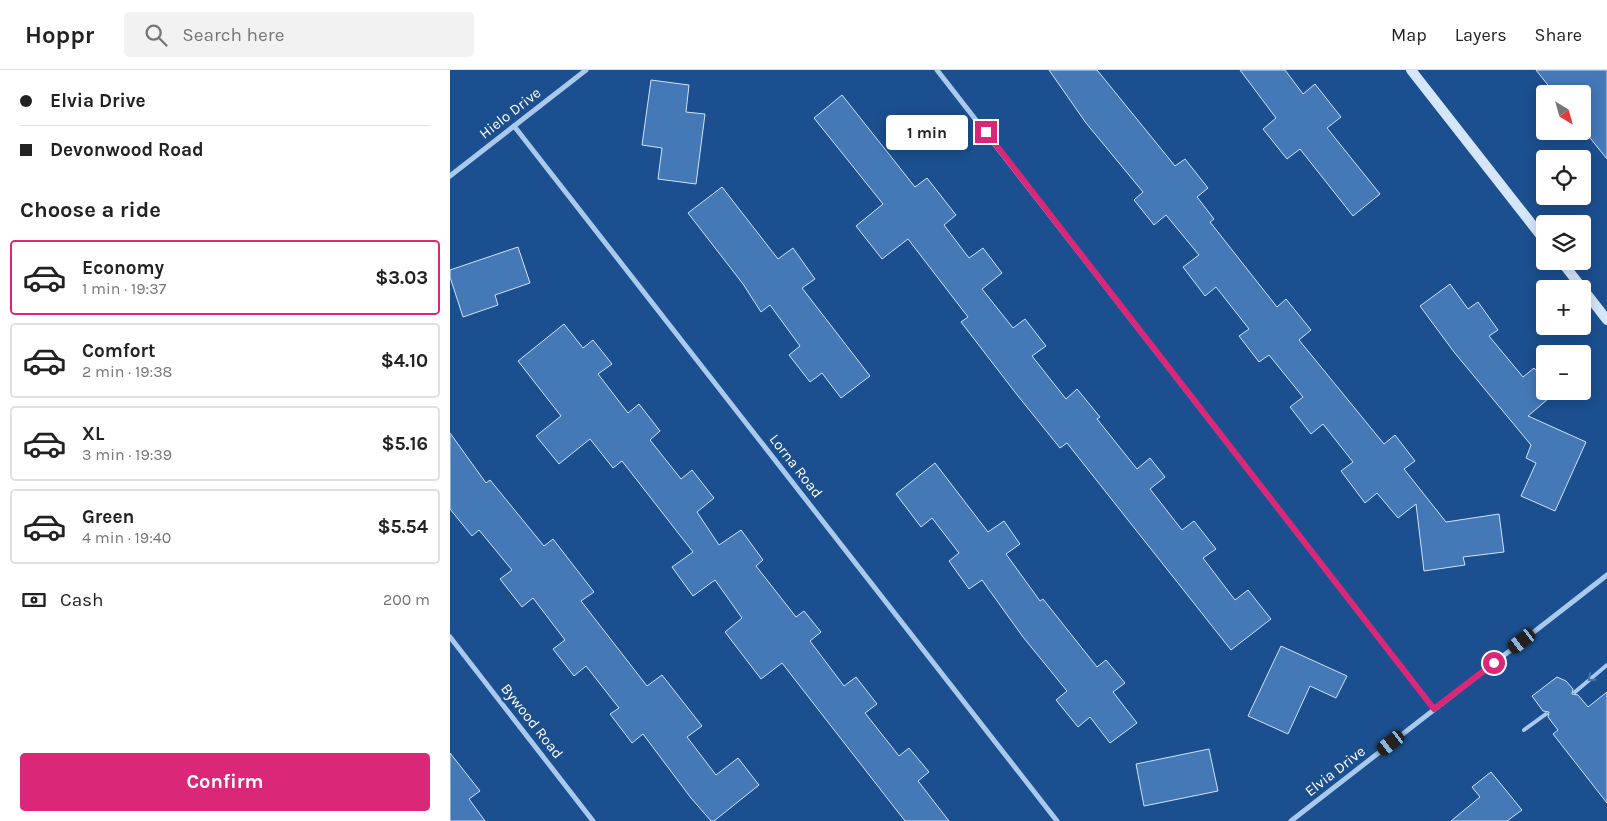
<!DOCTYPE html>
<html lang="en">
<head>
<meta charset="utf-8">
<style>
	:root { --surface:#fff; --page:#f2f2f2; --text:#222; --muted:#767676; --line:#e0e0e0; --accent:#db2777 }
	body { margin:0; font-family:Karla,sans-serif; background:var(--page); color:var(--text); height:100vh; display:flex; flex-direction:column; font-size:19px; white-space:nowrap }
	* { box-sizing:border-box; margin:0 }
	p { font-size:16px; color:var(--muted) }
	.icon { flex:none; width:28px; height:28px; fill:none; stroke:currentColor; stroke-width:2; stroke-linecap:round; stroke-linejoin:round }
	.map { position:relative; flex:1; overflow:hidden }
	.side { display:flex; flex-direction:column; background:var(--surface); width:450px }
	.side>* { flex:none }
	.guide { display:grid; align-content:center; height:110px; padding:0 20px; background:var(--surface) }
	.needle { width:32px; rotate:143deg }
	.controls { position:absolute; left:1086px; top:15px; display:grid; gap:10px }
	.controls a { display:grid; place-items:center; width:55px; height:55px; border-radius:5px; background:var(--surface); box-shadow:0 2px 12px #0003; font-size:25px }
	.end { position:absolute; width:22px; height:22px; margin:-11px; border:6px solid #db2777; background:#fff; box-shadow:0 0 0 2px #fff }
	.from { border-radius:50% }
	.bubble { position:absolute; height:35px; border-radius:5px; background:var(--surface); box-shadow:0 2px 12px #0003; font-size:16px; font-weight:700; line-height:35px; text-align:center }
	.car { position:absolute; width:15px; height:30px; margin:-15px -8px; border-radius:6px; box-shadow:0 0 4px 1px #0007; background:linear-gradient(#222 24%,#8ab4d8 0 40%,#222 0 76%,#8ab4d8 0 86%,#222 0) }
	.guide b { display:flex; align-items:center; gap:18px; height:48px; font-size:19px }
	.guide b+b { border-top:1px solid var(--line) }
	.guide i { width:12px; height:12px; background:var(--text) }
	ul { padding:0; list-style:none }
	li { display:flex; align-items:center; gap:15px; height:75px; margin:0 10px 8px; padding:0 10px; border:2px solid var(--line); border-radius:5px }
	li div { flex:1 }
	li b { display:block; font-size:19px }
	li em { font-style:normal; font-weight:700 }
	li.selected { border-color:var(--accent) }
	li>.icon { width:45px; height:45px; stroke-width:1.5 }
	h2 { padding:0 20px; font-size:22px; line-height:60px }
	.pay { display:flex; align-items:center; gap:12px; height:55px; padding:0 20px; font-size:19px }
	.pay p { margin-inline-start:auto }
	.action { display:flex; gap:10px; margin-top:auto; padding:10px 20px }
	.action a { flex:1; height:58px; border-radius:5px; background:var(--accent); color:#fff; font-size:20px; font-weight:700; line-height:58px; text-align:center }
	header { display:flex; align-items:center; gap:30px; box-sizing:border-box; height:70px; padding:0 25px; background:var(--surface); border-bottom:1px solid var(--line) }
	header strong { font-size:24px }
	nav { display:flex; gap:28px; margin-inline-start:auto; font-size:18px }
	.search { width:350px; height:45px; background:var(--page); display:flex; align-items:center; gap:12px; box-sizing:border-box; padding:0 18px; border-radius:5px; color:var(--muted); font-size:19px }
	main { display:flex; flex:1; min-height:0 }
	.map>svg:first-child { display:block }
	.building { fill:#4478b7; stroke:#cfe3fa }
	.lines { fill:none; stroke-linecap:round; stroke-linejoin:round }
	.lane { stroke:#a9c9ee; stroke-width:4 }
	.street { stroke:#a9c9ee; stroke-width:5 }
	.secondary { stroke:#d6e6fa; stroke-width:10 }
	.oneway { stroke:#4674ac }
	.route { stroke:#db2777; stroke-width:6 }
	.labels { text-anchor:middle; stroke-width:5; stroke-linejoin:round; paint-order:stroke }
	.street-label { font-size:15px; fill:#fff; stroke:#1b4f8f }
</style>
</head>
<body>
<header>
<strong>Hoppr</strong>
<div class="search"><svg class="icon" aria-label="search" viewBox="0 0 24 24"><circle cx="10" cy="10" r="6"/><path d="M15 15l6 6"/></svg>Search here</div>
<nav><a>Map</a><a>Layers</a><a>Share</a></nav>
</header>
<main>
<section class="side">
<div class="guide">
<b><i class="from"></i>Elvia Drive</b>
<b><i></i>Devonwood Road</b>
</div>
<h2>Choose a ride</h2>
<ul>
<li class="selected"><svg class="icon" aria-label="car" viewBox="0 0 24 24"><path d="M5 17H2v-5l4-1 3-4h7l3 4 3 1v5h-3M9 17h6M6 11h13"/><circle cx="7" cy="17" r="2"/><circle cx="17" cy="17" r="2"/></svg><div><b>Economy</b><p>1 min · 19:37</p></div><em>$3.03</em></li>
<li><svg class="icon" aria-label="car" viewBox="0 0 24 24"><path d="M5 17H2v-5l4-1 3-4h7l3 4 3 1v5h-3M9 17h6M6 11h13"/><circle cx="7" cy="17" r="2"/><circle cx="17" cy="17" r="2"/></svg><div><b>Comfort</b><p>2 min · 19:38</p></div><em>$4.10</em></li>
<li><svg class="icon" aria-label="car" viewBox="0 0 24 24"><path d="M5 17H2v-5l4-1 3-4h7l3 4 3 1v5h-3M9 17h6M6 11h13"/><circle cx="7" cy="17" r="2"/><circle cx="17" cy="17" r="2"/></svg><div><b>XL</b><p>3 min · 19:39</p></div><em>$5.16</em></li>
<li><svg class="icon" aria-label="car" viewBox="0 0 24 24"><path d="M5 17H2v-5l4-1 3-4h7l3 4 3 1v5h-3M9 17h6M6 11h13"/><circle cx="7" cy="17" r="2"/><circle cx="17" cy="17" r="2"/></svg><div><b>Green</b><p>4 min · 19:40</p></div><em>$5.54</em></li>
</ul>
<div class="pay"><svg class="icon" aria-label="cash" viewBox="0 0 24 24"><path d="M3 7h18v10H3z"/><circle cx="12" cy="12" r="2"/></svg>Cash<p>200 m</p></div>
<div class="action"><a>Confirm</a></div>
</section>
<div class="map">
<svg width="1157" height="751" viewBox="0 0 1157 751">
	<rect width="100%" height="100%" fill="#1b4f8f"/>
	<!-- building -->
	<g class="building">
		<path d="M599,0h48l78,96 10,-7 23,29 -11,9 17,22 -4,3 67,85 9,-8 25,31 -12,10 85,104 11,-9 20,26 -11,8 42,53 53,-8 5,38 -41,5 2,8 -41,6 -8,-67 -18,14 -21,-25 -12,10 -24,-32 12,-9 -30,-38 -12,10 -21,-27 13,-10 -34,-42 -10,7 -20,-26 10,-7 -33,-42 -11,9 -22,-29 16,-12 -33,-40 -12,10 -20,-25 9,-8 -57,-69z"/>
		<path d="M790,0h45l18,24 12,-10 26,33 -14,11 53,66 -27,22 -53,-67 -13,10 -24,-30 13,-11z"/>
		<path d="M1086,0h71v89l-25,-31v-34h-27z"/>
		<path d="M201,10l38,5 -3,27 19,2 -9,70 -38,-5 4,-31 -20,-3z"/>
		<path d="M392,25l73,92 12,-9 29,37 -12,10 25,33 14,-10 19,25 -20,16 31,39 12,-9 21,27 -14,10 34,43 11,-10 23,28 -3,2 40,50 13,-11 15,19 -15,12 32,41 12,-9 22,28 -13,9 32,42 13,-10 23,29 -40,31 -164,-207 -7,5 -42,-52 -57,-74 7,-5 -60,-78 -26,20 -26,-33 27,-22 -69,-86z"/>
		<path d="M272,117l56,72 15,-11 22,31 -13,9 68,88 -29,22 -19,-25 -12,9 -21,-27 11,-9 -30,-41 -9,7 -18,-28 -55,-71z"/>
		<path d="M68,177l12,36 -35,12 3,10 -35,12 -13,-40v-7z"/>
		<path d="M1000,214l18,25 10,-7 20,28 -9,6 34,41 11,-9 11,13v10l10,2 -27,23 58,26 -31,69 -34,-15 15,-33 -10,-5 5,-13 -77,-93 -34,-46z"/>
		<path d="M114,254l19,24 10,-8 19,24 -14,10 30,39 11,-9 21,27 -10,9 31,39 11,-9 22,28 -17,14 22,33 22,-15 22,30 -7,6 40,51 8,-6 17,21 -11,9 34,45 12,-9 21,27 -12,9 34,43 10,-8 20,24 -11,9 31,40h-44l-123,-158 -21,16 -36,-47 17,-14 -27,-38 -22,16 -21,-29 21,-15 -71,-91 -9,7 -23,-29 -31,25 -23,-28 25,-20 -43,-55z"/>
		<path d="M0,363l36,50 4,-3 54,66 9,-7 41,53 -13,9 66,85 15,-11 40,51 -15,11 29,38 22,-17 21,27 -45,36h-3l-20,-23 -48,-64 -11,9 -22,-29 9,-6 -33,-42 -12,10 -21,-27 12,-9 -32,-42 -11,9 -22,-28 12,-9 -33,-40 -7,6 -22,-27z"/>
		<path d="M485,393l53,69 16,-11 16,23 -14,10 34,47 3,-2 54,68 9,-7 19,23 -12,9 24,31 -27,20 -20,-26 -12,10 -22,-27 11,-9 -44,-54 -41,-57 -13,9 -20,-28 10,-8 -27,-35 -11,9 -25,-33z"/>
		<path d="M831,576l66,30 -11,22 -26,-12 -22,48 -40,-18z"/>
		<path d="M1107,607l9,4 7,8 -1,5 6,1 10,12 19,-15v111l-54,-69 5,-4 -10,-13 1,-5 -6,-1 -11,-15z"/>
		<path d="M759,679l9,42 -74,15 -8,-42z"/>
		<path d="M0,683l30,38 -11,8 16,22h-35z"/>
		<path d="M1041,702l31,38 -15,11h-56l29,-24 -8,-10z"/>
	</g>
	<g class="lines">
		<!-- lane -->
		<g class="lane">
			<path d="M1125,622l32,-27"/>
			<path d="M1074,660l22,-16"/>
		</g>
		<!-- street -->
		<g class="street">
			<path d="M487,0l497,639"/>
			<path d="M64,56l543,695"/>
			<path d="M0,106l136,-106"/>
			<path d="M0,567l143,184"/>
			<path d="M841,751l316,-246"/>
		</g>
		<!-- secondary -->
		<g class="secondary">
			<path d="M961,0l134,171"/>
			<path d="M1111,191l46,59"/>
		</g>
	</g>
	<!-- one-way arrows -->
	<defs><path id="oneway-chevron" d="M-2-3.5L2.5 0L-2 3.5" fill="none" stroke-width="1.6" stroke-linecap="round" stroke-linejoin="round" transform="scale(1.25)"/></defs>
	<use class="oneway" href="#oneway-chevron" transform="translate(1141 608) rotate(140)"/>
	<g class="lines">
		<!-- route -->
		<path class="route" d="M536,62l448,577 60,-46"/>
	</g>
	<g class="labels">
		<!-- street labels -->
		<g class="street-label">
			<text transform="translate(60 43) rotate(-38)" y="5">Hielo Drive</text>
			<text transform="translate(346 396) rotate(52)" y="5">Lorna Road</text>
			<text transform="translate(82 651) rotate(52)" y="5">Bywood Road</text>
			<text transform="translate(885 701) rotate(-38)" y="5">Elvia Drive</text>
		</g>
	</g>
</svg>
<div class="controls">
<a><svg class="needle" viewBox="-14 -14 28 28"><path d="M0-13l5 13h-10z" fill="#e53935"/><path d="M0 13l5-13h-10z" fill="#767676"/></svg></a>
<a><svg class="icon" aria-label="locate" viewBox="0 0 24 24"><circle cx="12" cy="12" r="6"/><path d="M12 2v4M12 18v4M2 12h4M18 12h4"/></svg></a>
<a><svg class="icon" aria-label="layers" viewBox="0 0 24 24"><path d="M12 4l9 5-9 5-9-5zM3 14l9 5 9-5"/></svg></a>
<a>+</a>
<a>−</a>
</div>
<i class="end from" style="left:1044px;top:593px"></i>
<i class="end" style="left:536px;top:62px"></i>
<div class="bubble" style="left:436px;top:45px;width:82px">1 min</div>
<i class="car" style="left:1072px;top:571px;rotate:232deg"></i>
<i class="car" style="left:941px;top:673px;rotate:232deg"></i>
</div>
</main>
</body>
</html>
